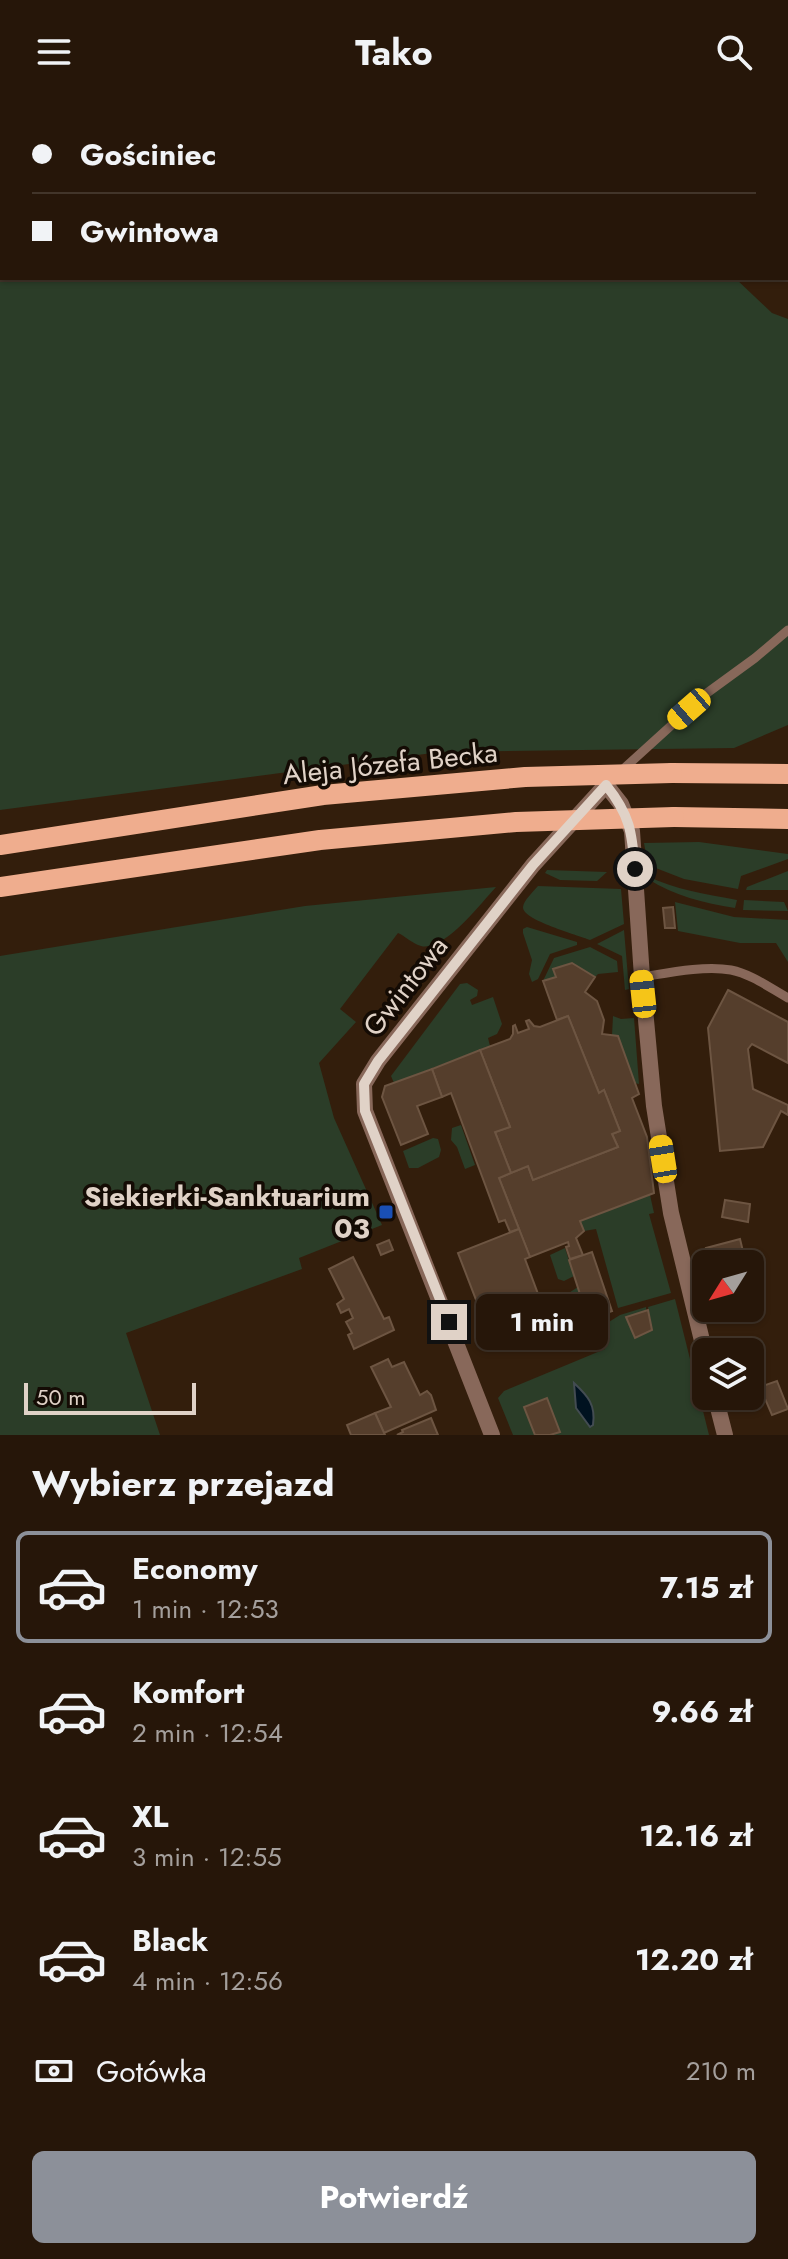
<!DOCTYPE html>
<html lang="pl">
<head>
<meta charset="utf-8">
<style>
	:root { --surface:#261609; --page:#322317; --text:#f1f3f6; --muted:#a49f9c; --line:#42352a; --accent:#8c9099 }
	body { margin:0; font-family:Jost,sans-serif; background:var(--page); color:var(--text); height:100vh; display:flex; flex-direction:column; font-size:30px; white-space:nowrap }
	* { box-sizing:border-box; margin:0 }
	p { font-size:26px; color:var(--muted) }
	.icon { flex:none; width:44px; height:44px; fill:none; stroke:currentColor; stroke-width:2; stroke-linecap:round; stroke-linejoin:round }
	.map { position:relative; height:1331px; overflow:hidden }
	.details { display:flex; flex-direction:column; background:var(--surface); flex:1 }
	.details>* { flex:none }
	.guide { position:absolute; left:0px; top:0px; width:788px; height:176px; box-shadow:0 2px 6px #0004,0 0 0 2px var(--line); display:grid; align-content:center; height:176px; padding:0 32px; background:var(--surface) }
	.needle { width:52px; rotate:233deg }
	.fabs { position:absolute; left:692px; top:1146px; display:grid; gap:16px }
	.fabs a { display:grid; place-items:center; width:72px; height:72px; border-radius:12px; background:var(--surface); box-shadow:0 2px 6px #0004,0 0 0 2px var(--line); font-size:40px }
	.scale { position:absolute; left:24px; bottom:20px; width:172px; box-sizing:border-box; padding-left:8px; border:4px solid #e0d2c7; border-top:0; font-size:22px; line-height:28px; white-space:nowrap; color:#e0d2c7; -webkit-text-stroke:6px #140b04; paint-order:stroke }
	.end { position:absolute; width:36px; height:36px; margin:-18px; border:10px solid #e0d2c7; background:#111; box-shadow:0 0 0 4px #111 }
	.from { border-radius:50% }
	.bubble { position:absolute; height:56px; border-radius:12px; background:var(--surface); box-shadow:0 2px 6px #0004,0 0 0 2px var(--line); font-size:26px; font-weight:700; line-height:56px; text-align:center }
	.car { position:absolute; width:24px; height:48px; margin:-24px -12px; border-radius:10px; box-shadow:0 0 6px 2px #0007; background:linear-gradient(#f5c518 24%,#345 0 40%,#f5c518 0 76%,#345 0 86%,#f5c518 0) }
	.guide b { display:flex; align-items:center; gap:28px; height:76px; font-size:30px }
	.guide b+b { border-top:2px solid var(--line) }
	.guide i { width:20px; height:20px; background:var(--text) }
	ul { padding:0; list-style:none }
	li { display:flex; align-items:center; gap:24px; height:112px; margin:0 16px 12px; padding:0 16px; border:4px solid transparent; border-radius:12px }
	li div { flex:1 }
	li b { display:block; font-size:30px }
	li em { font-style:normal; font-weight:700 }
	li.current { border-color:var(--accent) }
	li>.icon { width:72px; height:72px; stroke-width:1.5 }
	h2 { padding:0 32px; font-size:36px; line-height:96px }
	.pay { display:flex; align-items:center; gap:20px; height:88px; padding:0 32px; font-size:30px }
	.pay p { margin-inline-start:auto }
	.action { display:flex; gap:16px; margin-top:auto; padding:16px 32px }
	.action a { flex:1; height:92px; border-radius:12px; background:var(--accent); color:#fff; font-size:32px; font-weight:700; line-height:92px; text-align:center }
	header { display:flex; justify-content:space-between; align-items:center; height:104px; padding:0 32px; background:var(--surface); font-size:36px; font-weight:700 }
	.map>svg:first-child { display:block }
	.green { fill:#2b3d28 }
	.water { fill:#001220; stroke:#434c52; stroke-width:2 }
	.building { fill:#553e2c; stroke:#6d5542; stroke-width:2 }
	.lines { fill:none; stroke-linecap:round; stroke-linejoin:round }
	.service { stroke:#88685a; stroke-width:9 }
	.minor { stroke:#88685a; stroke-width:16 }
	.primary { stroke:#efad8e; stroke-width:20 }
	.primary-bridge { stroke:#efad8e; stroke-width:20 }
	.route { stroke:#e0d2c7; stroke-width:10 }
	.transit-dot { fill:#1a4fb4; stroke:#140b04; stroke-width:3 }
	.labels { text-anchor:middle; stroke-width:7; stroke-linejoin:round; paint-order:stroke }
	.street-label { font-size:28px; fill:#e0d2c7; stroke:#140b04 }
	.poi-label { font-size:28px; font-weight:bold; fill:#e0d2c7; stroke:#140b04; text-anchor:end }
</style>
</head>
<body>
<header><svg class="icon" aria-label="menu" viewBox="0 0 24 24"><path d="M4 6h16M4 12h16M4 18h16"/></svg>Tako<svg class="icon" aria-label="search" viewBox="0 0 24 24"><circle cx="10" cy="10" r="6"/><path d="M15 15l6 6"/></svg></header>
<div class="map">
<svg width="788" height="1331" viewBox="0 0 788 1331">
	<rect width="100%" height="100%" fill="#331e0c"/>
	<!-- green -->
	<g class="green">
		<path d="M0,0h588l1,2h-587v172h733l37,35 16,6v406l-54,23 -294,4 -440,58z"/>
		<path d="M699,738l89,12v5l-47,17 -3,13 -54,-10 -36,-14 -4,-22z"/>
		<path d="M547,766l60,2 -10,9 -37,-1 -15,-7z"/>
		<path d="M788,767v19h-42l1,-3z"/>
		<path d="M647,772c29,14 59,18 90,24l-2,8c-32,-5 -60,-12 -87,-29z"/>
		<path d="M538,782l83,3 3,35 -34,16c-12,-5 -68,-20 -67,-33 1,-7 10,-15 15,-21z"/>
		<path d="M496,783c-15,16 -52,65 -75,59 -8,-2 -16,-10 -23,-13l-58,76 16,13 -37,41 15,55 48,107 -83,33 3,11 -176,64 34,102h-160v-479l305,-50z"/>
		<path d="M744,796l40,2 4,9 -45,-1z"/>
		<path d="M675,798l59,15 54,3v42l-12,-19h-36l-62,-12z"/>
		<path d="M527,823l50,15v3l-27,9 -12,25 -6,3 -3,-8 3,-14 -9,-27v-4z"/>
		<path d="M624,826l5,59 -4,1 -3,-34 -25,-12z"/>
		<path d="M590,843l27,14 1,11 -20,2 -3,3 -23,-14 -18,6 2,8 -13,4 11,-23z"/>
		<path d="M467,879l11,7 -1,6 -7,4 2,5 21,-8 9,27 -5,10 -9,4 2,8 -96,37 -3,-7 69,-92z"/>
		<path d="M613,912l8,3 13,-1 5,66 -4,-1 -17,-47 -6,-1z"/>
		<path d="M461,1021l14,40 -10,4 -8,-22 -6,-7 1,-12z"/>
		<path d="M433,1034l5,1 3,11 -2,7 -21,11h-9l-6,-17z"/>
		<path d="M650,1091l4,18 -5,1 22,79 -53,15 -22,-79 -12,2 -4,-10z"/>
		<path d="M565,1144l9,28 -10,5 -6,-2 -8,-24z"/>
		<path d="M578,1183l10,32 -14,3 -10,-26z"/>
		<path d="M675,1195l34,136h-196l-15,-37 6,-7 101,-42 -9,-19 24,-15 26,-8v4l-20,6 9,21 17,-8 -4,-23z"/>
	</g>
	<!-- water -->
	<g class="water">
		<path d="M646,0h142v174l-2,-172z"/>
		<path d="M574,1279c14,13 22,22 19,42l-3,2 -14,-19z"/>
	</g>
	<!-- building -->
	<g class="building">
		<path d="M673,803l2,21h-10l-2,-20z"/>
		<path d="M572,859l23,14 -10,15 12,9 7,19 -2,14 16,2 21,58 -7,4 15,39 7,56 -74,28 4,10 -8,7 7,17 -13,4 -4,-12 3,-1 -1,-4 -38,15 -31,-79 29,-12 5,14 85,-33 -6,-13 8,-3 -16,-41 -5,3 -31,-77 -11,4 -14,-39 13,-4 -3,-8z"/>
		<path d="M728,886l60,32v41l-36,-19 -4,5 5,40 35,16v10l-7,-4 -18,36 -43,4 -12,-123z"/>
		<path d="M568,912l31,77 5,-3 16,41 -8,3 6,13 -85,33 -5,-14 -17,7 -16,-41 15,-5 -30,-77 30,-11 3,-5v-8l2,-1 3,8 11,-4 -3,-8 3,-1 5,6 6,1z"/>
		<path d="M480,946l30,77 -15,5 16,41 -12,5 20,51 -9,3 -5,-12 -6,2 -48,-129 -9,4 -10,-28z"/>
		<path d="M432,965l10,28 -25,9 11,28 -27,11 -19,-48 3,-11z"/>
		<path d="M725,1096l25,4 -2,18 -26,-5z"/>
		<path d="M519,1125l11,28 -5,2 19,51 -16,6 5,12 -25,9 -5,-11 -15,5 -30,-78z"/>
		<path d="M740,1135l6,25h-35l-5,-16z"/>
		<path d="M389,1136l4,10 -12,5 -4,-10z"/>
		<path d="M592,1148l20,59 -24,8 -19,-59z"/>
		<path d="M353,1153l31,62 5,-2 5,13 -40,19 -6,-14 4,-2 -6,-11 7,-4 -4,-9 -8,4 -4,-9 7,-5 -15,-30z"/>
		<path d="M648,1206l4,20 -17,8 -9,-21z"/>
		<path d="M388,1255l4,8 12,-5 16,33 7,-4 4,4 5,15 -52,23 -9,-20 16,-6 -20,-40z"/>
		<path d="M777,1277l11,28 -16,6 -12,-28z"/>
		<path d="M547,1294l13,34 -10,3h-15l-11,-28z"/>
		<path d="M375,1309l10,22h-34l-4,-10z"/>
		<path d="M431,1314l7,17h-41l6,-3 -1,-2z"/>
	</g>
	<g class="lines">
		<!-- service -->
		<g class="service">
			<path d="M620,668l87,-79 48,-35 33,-28"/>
			<path d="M642,873c25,-4 63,-12 89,-7 20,4 39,18 57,28"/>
		</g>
		<!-- minor -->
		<g class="minor">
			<path d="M715,1292l10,39"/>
			<path d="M492,1331l-127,-324 -1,-27 14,-23 155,-196 73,-80 15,19 11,27 10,146 12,129 17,107 35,144"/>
		</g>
		<!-- primary -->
		<g class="primary">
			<path d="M672,669l116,1"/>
			<path d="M674,713l114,2"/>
		</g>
		<!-- primary-bridge -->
		<g class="primary-bridge">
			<path d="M0,741l323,-50 202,-18 147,-4"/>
			<path d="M0,783l320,-47 196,-18 158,-5"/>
		</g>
	</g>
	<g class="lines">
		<!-- route -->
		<path class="route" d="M449,1218l-84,-211 -1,-27 14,-23 155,-196 73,-80c24,30 26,47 29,84"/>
	</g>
	<!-- markers -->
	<rect class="transit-dot" x="378" y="1100" width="16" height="16" rx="4"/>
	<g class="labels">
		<!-- street labels -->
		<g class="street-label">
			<text transform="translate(390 659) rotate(-6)" y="10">Aleja Józefa Becka</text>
			<text transform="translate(405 882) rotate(-52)" y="10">Gwintowa</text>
		</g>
		<!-- poi labels -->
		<g class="poi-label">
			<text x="370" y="1102">Siekierki-Sanktuarium<tspan x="370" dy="32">03</tspan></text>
		</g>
	</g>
</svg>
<div class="fabs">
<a><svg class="needle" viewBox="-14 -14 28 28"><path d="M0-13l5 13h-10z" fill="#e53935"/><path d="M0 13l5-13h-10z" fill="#a49f9c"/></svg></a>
<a><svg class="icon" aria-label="layers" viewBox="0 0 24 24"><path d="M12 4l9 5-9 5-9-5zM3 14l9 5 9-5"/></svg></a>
</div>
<div class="scale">50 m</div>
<i class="end from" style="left:635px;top:765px"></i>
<i class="end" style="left:449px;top:1218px"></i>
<div class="bubble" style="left:476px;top:1190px;width:132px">1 min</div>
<i class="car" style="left:689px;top:605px;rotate:229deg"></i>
<i class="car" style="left:643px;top:890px;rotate:354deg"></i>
<i class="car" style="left:663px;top:1055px;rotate:351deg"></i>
<div class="guide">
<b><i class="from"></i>Gościniec</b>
<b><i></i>Gwintowa</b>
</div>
</div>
<section class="details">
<h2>Wybierz przejazd</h2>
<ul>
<li class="current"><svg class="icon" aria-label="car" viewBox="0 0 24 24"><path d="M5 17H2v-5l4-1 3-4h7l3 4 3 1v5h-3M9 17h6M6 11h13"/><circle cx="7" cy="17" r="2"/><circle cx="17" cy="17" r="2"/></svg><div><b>Economy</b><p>1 min · 12:53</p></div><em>7.15 zł</em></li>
<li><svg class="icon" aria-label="car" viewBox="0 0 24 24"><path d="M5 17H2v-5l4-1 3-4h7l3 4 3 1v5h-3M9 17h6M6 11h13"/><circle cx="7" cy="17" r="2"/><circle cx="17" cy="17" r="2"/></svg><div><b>Komfort</b><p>2 min · 12:54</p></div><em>9.66 zł</em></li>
<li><svg class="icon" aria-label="car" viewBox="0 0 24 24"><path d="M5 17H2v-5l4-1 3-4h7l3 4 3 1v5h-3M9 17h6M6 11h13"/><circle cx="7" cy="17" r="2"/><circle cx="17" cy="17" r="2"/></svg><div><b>XL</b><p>3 min · 12:55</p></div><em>12.16 zł</em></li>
<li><svg class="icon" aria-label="car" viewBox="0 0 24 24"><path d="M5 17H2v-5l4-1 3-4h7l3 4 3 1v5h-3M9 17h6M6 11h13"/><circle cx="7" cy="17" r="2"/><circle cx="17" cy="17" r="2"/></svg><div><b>Black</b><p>4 min · 12:56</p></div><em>12.20 zł</em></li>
</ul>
<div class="pay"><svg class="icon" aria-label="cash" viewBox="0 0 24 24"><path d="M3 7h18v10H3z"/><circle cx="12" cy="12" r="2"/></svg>Gotówka<p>210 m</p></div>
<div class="action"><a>Potwierdź</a></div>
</section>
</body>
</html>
